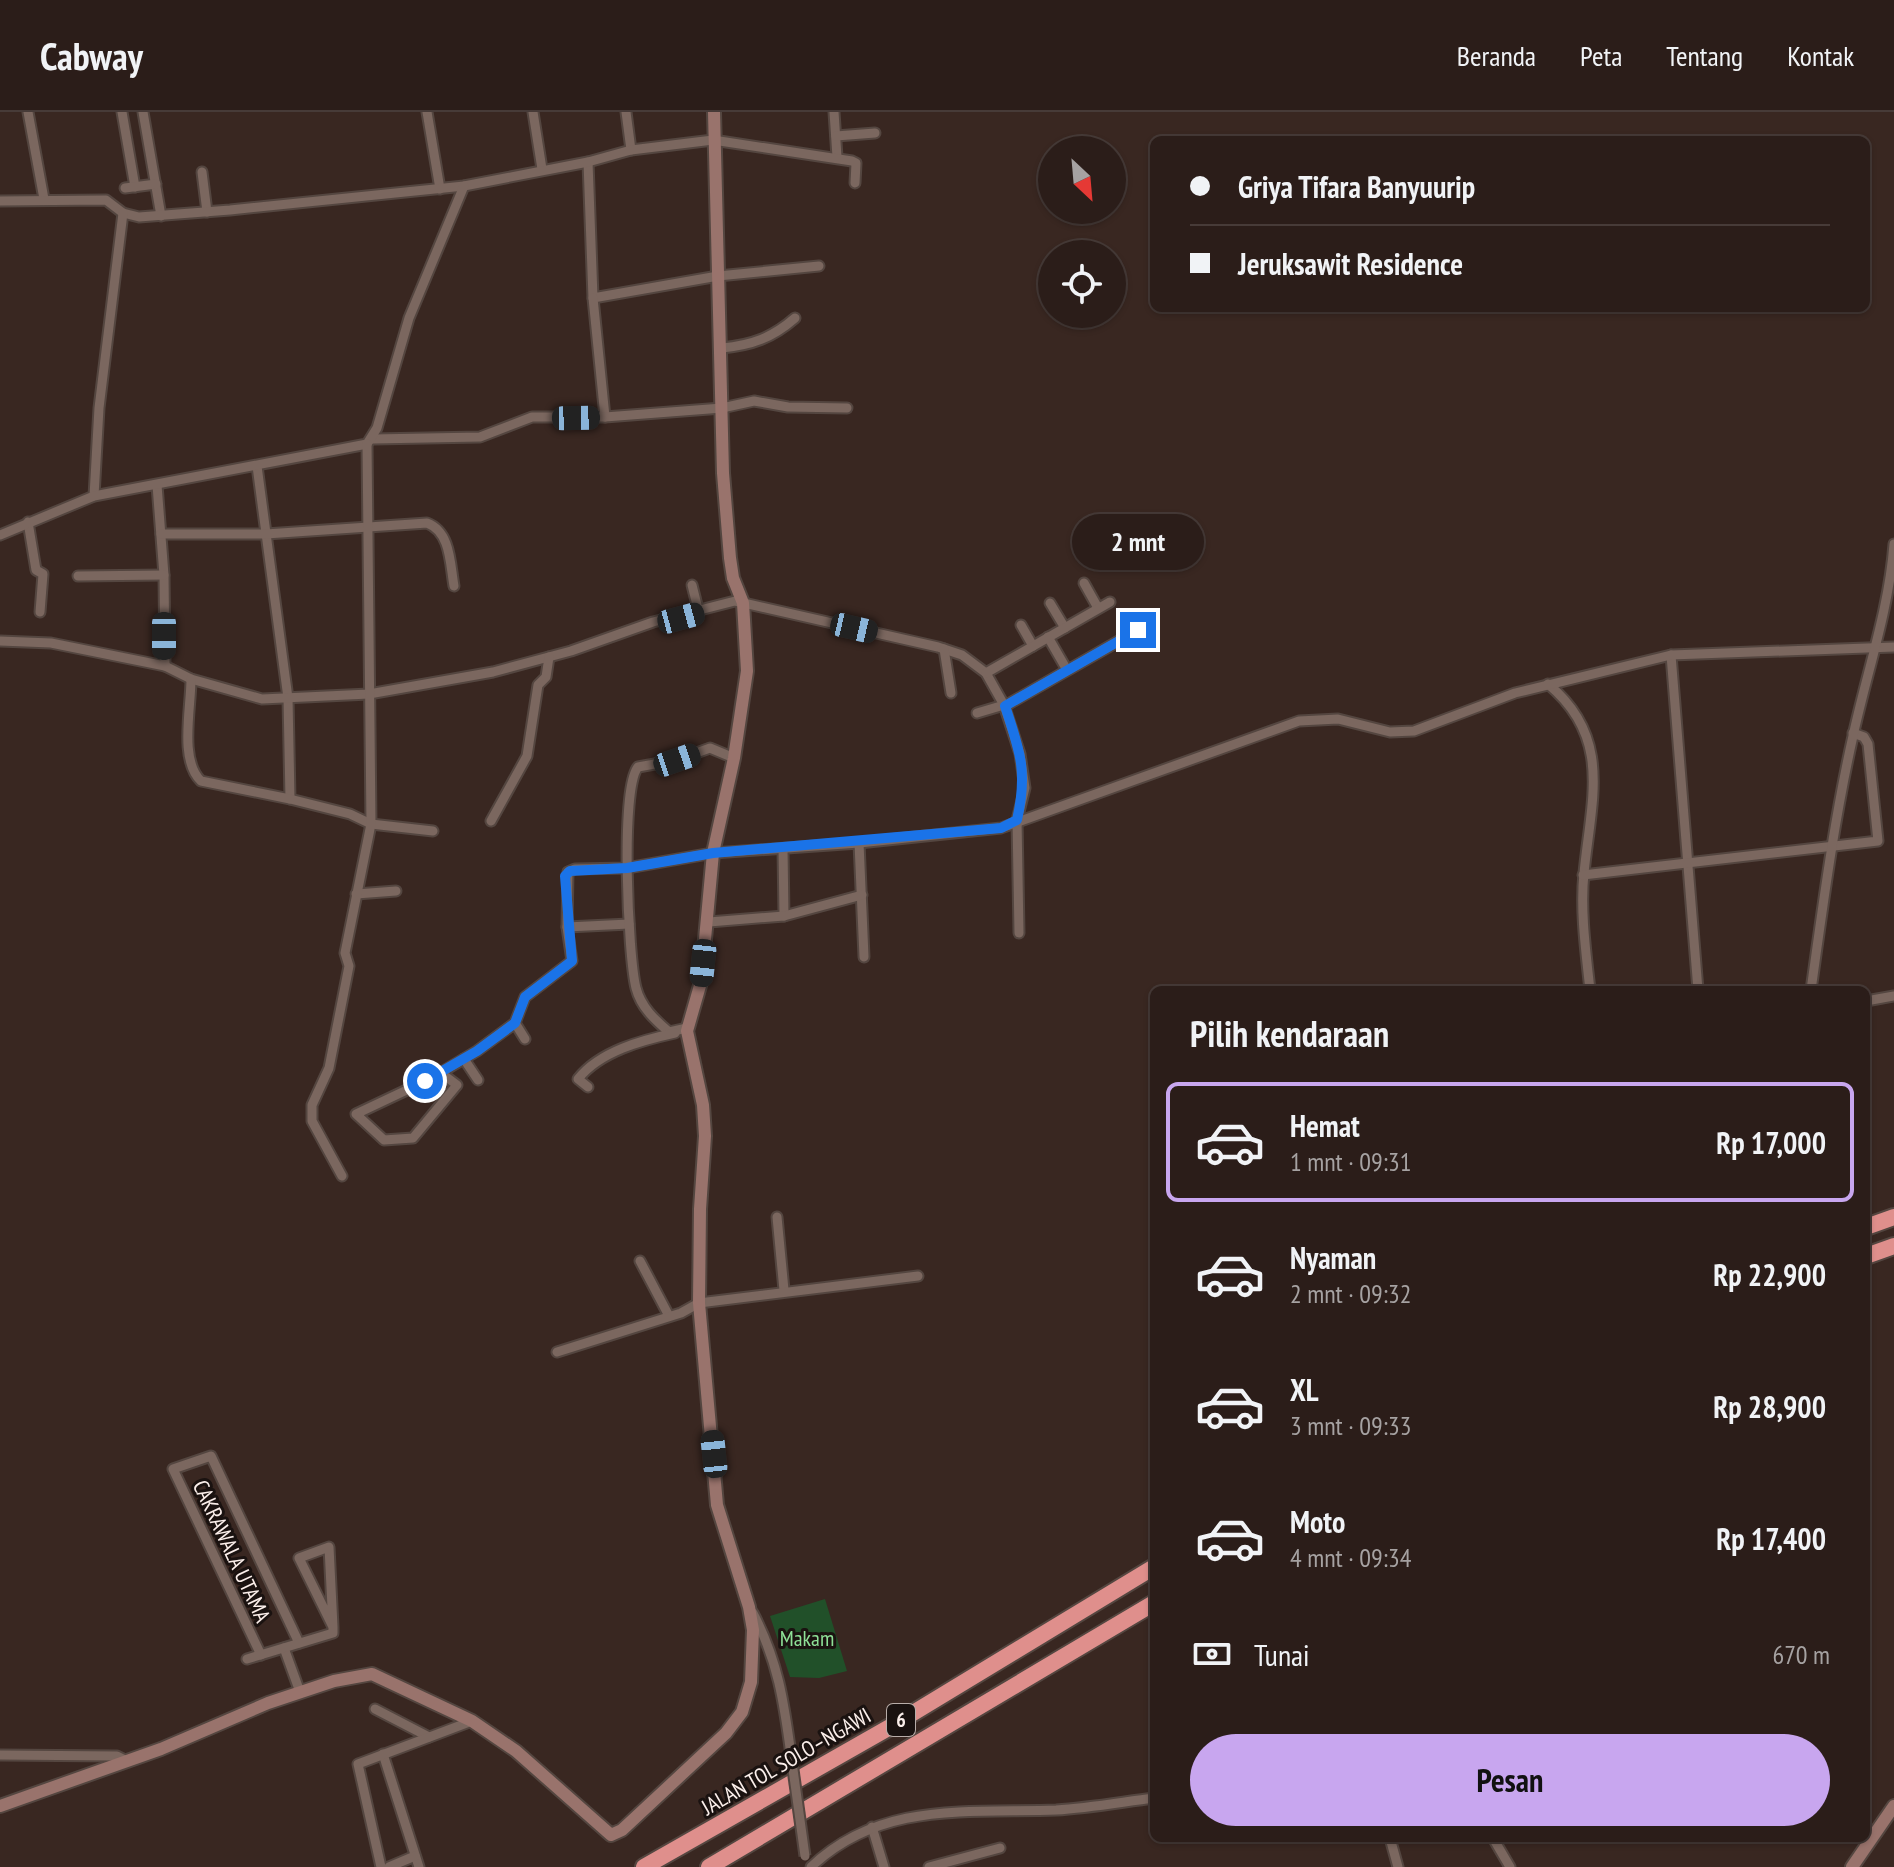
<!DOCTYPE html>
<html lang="id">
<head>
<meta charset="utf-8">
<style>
	:root { --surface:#2b1d19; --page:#372a26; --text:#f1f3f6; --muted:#a6a2a2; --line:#473b38; --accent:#c8a6ef }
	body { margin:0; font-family:"PT Sans Narrow",sans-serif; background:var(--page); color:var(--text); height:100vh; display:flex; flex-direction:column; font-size:30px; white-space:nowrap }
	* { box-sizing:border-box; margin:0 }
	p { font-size:26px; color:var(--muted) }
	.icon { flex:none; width:44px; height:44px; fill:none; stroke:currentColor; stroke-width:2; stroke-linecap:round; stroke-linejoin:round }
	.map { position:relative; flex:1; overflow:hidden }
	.panel { position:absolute; left:1150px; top:874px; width:720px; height:856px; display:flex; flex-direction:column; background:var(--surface); border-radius:12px; box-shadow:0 2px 6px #0004,0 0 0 2px var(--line) }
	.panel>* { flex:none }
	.hud { position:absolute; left:1150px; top:24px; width:720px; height:176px; border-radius:12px; box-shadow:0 2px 6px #0004,0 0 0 2px var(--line); display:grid; align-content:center; height:176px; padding:0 40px; background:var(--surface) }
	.needle { width:52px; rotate:154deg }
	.tools { position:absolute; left:1038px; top:24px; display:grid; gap:16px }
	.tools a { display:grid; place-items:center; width:88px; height:88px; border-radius:50%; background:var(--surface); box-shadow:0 2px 6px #0004,0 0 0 2px var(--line); font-size:40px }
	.end { position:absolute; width:36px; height:36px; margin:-18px; border:10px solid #1a73e8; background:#fff; box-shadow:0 0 0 4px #fff }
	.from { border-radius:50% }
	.bubble { position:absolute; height:56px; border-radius:28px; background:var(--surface); box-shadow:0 2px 6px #0004,0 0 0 2px var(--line); font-size:26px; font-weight:800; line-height:56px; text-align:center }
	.car { position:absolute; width:24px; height:48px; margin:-24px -12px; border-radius:10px; box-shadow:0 0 6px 2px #0007; background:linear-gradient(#222 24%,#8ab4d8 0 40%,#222 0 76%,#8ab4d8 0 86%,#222 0) }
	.hud b { display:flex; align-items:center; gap:28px; height:76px; font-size:30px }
	.hud b+b { border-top:2px solid var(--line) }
	.hud i { width:20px; height:20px; background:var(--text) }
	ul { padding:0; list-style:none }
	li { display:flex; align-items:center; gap:24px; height:120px; margin:0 16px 12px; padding:0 24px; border:4px solid transparent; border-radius:12px }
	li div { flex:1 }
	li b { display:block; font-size:30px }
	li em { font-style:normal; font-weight:800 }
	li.current { border-color:var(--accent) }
	li>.icon { width:72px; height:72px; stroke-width:1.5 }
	h2 { padding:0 40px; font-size:36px; line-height:96px }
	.pay { display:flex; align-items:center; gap:20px; height:88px; padding:0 40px; font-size:30px }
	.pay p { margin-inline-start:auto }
	.button { display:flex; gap:16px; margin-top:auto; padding:16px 40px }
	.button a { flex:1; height:92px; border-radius:48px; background:var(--accent); color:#111; font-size:32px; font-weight:800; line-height:92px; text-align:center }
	header { display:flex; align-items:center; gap:48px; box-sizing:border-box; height:112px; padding:0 40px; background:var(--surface); border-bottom:2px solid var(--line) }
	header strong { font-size:38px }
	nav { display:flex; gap:44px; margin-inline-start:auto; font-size:28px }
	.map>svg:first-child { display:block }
	.green { fill:#215029 }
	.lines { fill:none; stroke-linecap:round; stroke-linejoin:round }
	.street-casing { stroke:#544640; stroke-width:13 }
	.secondary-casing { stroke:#544640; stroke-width:16 }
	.highway-casing { stroke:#544640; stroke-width:20 }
	.street { stroke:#7b675f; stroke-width:9 }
	.secondary { stroke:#99736c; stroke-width:12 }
	.highway { stroke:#df8f8c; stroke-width:16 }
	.street-bridge-casing { stroke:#544640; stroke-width:13; stroke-linecap:butt }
	.street-bridge { stroke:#7b675f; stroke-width:9 }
	.route { stroke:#1a73e8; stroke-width:10 }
	.labels { text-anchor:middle; stroke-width:6; stroke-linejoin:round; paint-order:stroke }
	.shield { fill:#1a1210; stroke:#b8ada9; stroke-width:2 }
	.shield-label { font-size:20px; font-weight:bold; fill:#fbefeb }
	.street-label { font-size:22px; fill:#fbefeb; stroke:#1a1210 }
	.park-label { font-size:22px; fill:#8ee097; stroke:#1a1210 }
</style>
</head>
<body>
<header>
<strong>Cabway</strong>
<nav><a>Beranda</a><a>Peta</a><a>Tentang</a><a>Kontak</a></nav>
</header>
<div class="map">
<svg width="1894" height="1755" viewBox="0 0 1894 1755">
	<rect width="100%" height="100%" fill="#392721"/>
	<!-- green -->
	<path class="green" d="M825,1487l22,72 -28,7 -29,-1 -20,-61z"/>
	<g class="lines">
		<!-- street casing -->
		<g class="street-casing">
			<g id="street">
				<path d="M28,0l16,87"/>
				<path d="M122,0l13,75"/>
				<path d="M143,0l18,104"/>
				<path d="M427,0l13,77"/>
				<path d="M533,0l9,57"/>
				<path d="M626,0l5,38"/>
				<path d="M834,0l3,45"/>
				<path d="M836,24l39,-3"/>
				<path d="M588,50l5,136 125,-22 101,-10"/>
				<path d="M202,60l5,40"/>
				<path d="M125,76l31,-4"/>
				<path d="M0,89l106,-1 17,13 16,4 91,-7 234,-24 124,-24 43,-12 82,-10 139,21 4,2 -1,20"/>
				<path d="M593,186l12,119"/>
				<path d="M722,236c30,-3 50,-10 73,-30"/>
				<path d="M373,327l107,-2 52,-20h73l117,-9 32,-7 34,6 59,1"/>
				<path d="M257,354l31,232 2,101"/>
				<path d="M157,373l7,90 1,91"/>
				<path d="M94,384l5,-88 24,-195"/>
				<path d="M28,410l8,48 7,4 -3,38"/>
				<path d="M161,422h105l161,-11c24,9 23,41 27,63"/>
				<path d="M0,423l94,-39 273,-52 10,-16 32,-110 55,-132"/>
				<path d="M78,464l86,-1"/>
				<path d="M1084,471l14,25"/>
				<path d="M692,473l7,28"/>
				<path d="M1050,491l15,25"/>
				<path d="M1021,513l12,21"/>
				<path d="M1048,525l19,33"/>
				<path d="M0,529l51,2 114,23 26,13 71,20 107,-5 124,-22 78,-21 82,-29 82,-21 203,46 24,8 24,18 18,32 16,49 5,34 -8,32 2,113"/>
				<path d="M944,537l7,44"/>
				<path d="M1671,543l27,335"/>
				<path d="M986,561l124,-71"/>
				<path d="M191,567c0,30 -12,81 10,102l89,18 60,15 21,10 62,7"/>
				<path d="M1548,572c65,54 43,116 36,189 -4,37 2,80 6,117"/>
				<path d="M1005,594l133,-76"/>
				<path d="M977,601l27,-8"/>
				<path d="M491,709l36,-65 11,-71 8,-8 3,-20"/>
				<path d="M859,731l5,114"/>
				<path d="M783,737l1,67"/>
				<path d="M1583,763l295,-34 -10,-97 -4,-7 -11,-4"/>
				<path d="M356,782l40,-3"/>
				<path d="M709,810l75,-6 78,-21"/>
				<path d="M629,812l-62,3 1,-55 7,-3 52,-1 86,-15 146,-10 142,-15 298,-107 39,-2 52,13 24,-1 101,-38 156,-38 223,-8"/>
				<path d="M1811,878c12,-85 23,-170 42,-254 14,-64 36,-127 41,-192"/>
				<path d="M1866,889l28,-5"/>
				<path d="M515,911l10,16"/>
				<path d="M687,916l-18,4c-15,-13 -28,-25 -33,-44 -8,-32 -16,-200 2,-221l39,-7 33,-12 24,10"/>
				<path d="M464,947l14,21"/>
				<path d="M441,961l16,12 -44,53 -29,2 -28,-26 74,-35 47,-28 38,-28 10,-26 47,-36 -5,-34"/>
				<path d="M588,975l-10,-8c22,-28 65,-39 97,-46"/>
				<path d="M342,1064l-30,-55v-16l17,-37 20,-102 -4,-13 26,-129 -4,-380"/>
				<path d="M777,1105l7,73"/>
				<path d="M640,1149l29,55"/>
				<path d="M557,1240l124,-39 18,-10 219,-27"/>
				<path d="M753,1501c25,48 31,89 38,142"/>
				<path d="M284,1536l16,44"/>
				<path d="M261,1543l-88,-186 38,-13 88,187"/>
				<path d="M247,1547l86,-26v-6l-4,-80 -30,11 34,69"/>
				<path d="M375,1597l54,28"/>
				<path d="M383,1642l36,113"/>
				<path d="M0,1643l117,1 10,5"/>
				<path d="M872,1715l12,40"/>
				<path d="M1390,1726l8,29"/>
				<path d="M1493,1726l17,29"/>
				<path d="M381,1755l-23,-103 114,-43"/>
				<path d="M389,1755l26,-11"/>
				<path d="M811,1755c69,-66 157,-54 245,-57 33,-2 66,-8 98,-12"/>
				<path d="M929,1755l71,-19"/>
			</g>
		</g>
		<!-- secondary casing -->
		<g class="secondary-casing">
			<g id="secondary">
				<path d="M0,1694l161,-57 107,-46 66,-22 38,-7 100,47 44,30 95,84 11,-5 104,-97 16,-21 9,-30 2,-52 -4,-23 -32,-102 -18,-202 1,-94 5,-73 -2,-31 -16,-74 14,-49 12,-129 21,-95 13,-87 -4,-68 -10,-25 -3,-20 -7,-85 -9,-361"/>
				<path d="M1852,1755l42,-61"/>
			</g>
		</g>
		<!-- highway casing -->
		<g class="highway-casing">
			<g id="highway">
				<path d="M1866,1115l28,-10"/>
				<path d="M1866,1144l28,-10"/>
				<path d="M644,1755l246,-140 264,-160"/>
				<path d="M709,1755l445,-264"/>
			</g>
		</g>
		<!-- street -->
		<use href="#street" class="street"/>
		<!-- secondary -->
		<use href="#secondary" class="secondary"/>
		<!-- highway -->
		<use href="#highway" class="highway"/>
		<!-- street-bridge casing -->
		<g class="street-bridge-casing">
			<path id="street-bridge" d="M791,1643l14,101"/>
		</g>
		<!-- street-bridge -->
		<use href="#street-bridge" class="street-bridge"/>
	</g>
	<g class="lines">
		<!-- route -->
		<path class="route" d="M425,969l52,-30 38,-28 10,-26 47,-36 -7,-85 5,-5 57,-3 86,-15 288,-25 16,-8c11,-48 3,-69 -12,-114l133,-76"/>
	</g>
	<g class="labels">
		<!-- shield labels -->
		<rect class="shield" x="887" y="1592" width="28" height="32" rx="6"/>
		<g class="shield-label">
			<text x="901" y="1615">6</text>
		</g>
		<!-- street labels -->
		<g class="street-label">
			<text transform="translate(232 1439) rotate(65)" y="8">CAKRAWALA UTAMA</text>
			<text transform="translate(786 1649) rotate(-30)" y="8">JALAN TOL SOLO–NGAWI</text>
		</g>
		<!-- park labels -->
		<g class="park-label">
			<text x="807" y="1534">Makam</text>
		</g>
	</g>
</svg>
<div class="tools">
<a><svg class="needle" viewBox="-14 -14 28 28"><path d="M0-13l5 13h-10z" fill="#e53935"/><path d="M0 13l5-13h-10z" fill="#a6a2a2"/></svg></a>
<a><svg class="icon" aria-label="locate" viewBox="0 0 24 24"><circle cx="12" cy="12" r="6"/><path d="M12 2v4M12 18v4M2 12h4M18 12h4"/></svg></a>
</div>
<i class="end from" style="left:425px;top:969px"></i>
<i class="end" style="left:1138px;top:518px"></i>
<div class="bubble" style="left:1072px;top:402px;width:132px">2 mnt</div>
<i class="car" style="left:576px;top:306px;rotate:89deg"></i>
<i class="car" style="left:681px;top:506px;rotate:75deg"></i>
<i class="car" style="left:854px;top:516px;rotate:103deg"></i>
<i class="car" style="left:164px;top:524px;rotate:180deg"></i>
<i class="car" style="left:677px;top:648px;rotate:71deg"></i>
<i class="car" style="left:703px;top:851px;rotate:186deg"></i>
<i class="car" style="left:714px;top:1342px;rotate:354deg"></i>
<div class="hud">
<b><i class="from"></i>Griya Tifara Banyuurip</b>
<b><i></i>Jeruksawit Residence</b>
</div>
<section class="panel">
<h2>Pilih kendaraan</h2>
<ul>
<li class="current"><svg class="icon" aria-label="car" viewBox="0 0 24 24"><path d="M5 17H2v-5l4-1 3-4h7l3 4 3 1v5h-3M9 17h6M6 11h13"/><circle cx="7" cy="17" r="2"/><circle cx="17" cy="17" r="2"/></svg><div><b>Hemat</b><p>1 mnt · 09:31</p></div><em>Rp 17,000</em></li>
<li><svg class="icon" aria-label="car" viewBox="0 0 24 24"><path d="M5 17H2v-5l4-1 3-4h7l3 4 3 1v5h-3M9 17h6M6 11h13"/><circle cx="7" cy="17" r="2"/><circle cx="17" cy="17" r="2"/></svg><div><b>Nyaman</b><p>2 mnt · 09:32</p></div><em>Rp 22,900</em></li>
<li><svg class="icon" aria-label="car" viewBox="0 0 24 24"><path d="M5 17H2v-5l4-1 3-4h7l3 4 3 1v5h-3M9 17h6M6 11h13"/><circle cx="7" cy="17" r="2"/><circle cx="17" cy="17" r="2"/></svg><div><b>XL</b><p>3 mnt · 09:33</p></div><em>Rp 28,900</em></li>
<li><svg class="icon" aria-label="car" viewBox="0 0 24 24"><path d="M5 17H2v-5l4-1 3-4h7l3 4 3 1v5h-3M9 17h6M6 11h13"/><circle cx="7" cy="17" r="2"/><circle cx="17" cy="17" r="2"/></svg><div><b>Moto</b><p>4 mnt · 09:34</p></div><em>Rp 17,400</em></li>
</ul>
<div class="pay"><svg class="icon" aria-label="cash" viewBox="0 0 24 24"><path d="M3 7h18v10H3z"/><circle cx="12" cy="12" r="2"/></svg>Tunai<p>670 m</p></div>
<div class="button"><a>Pesan</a></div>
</section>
</div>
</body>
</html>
